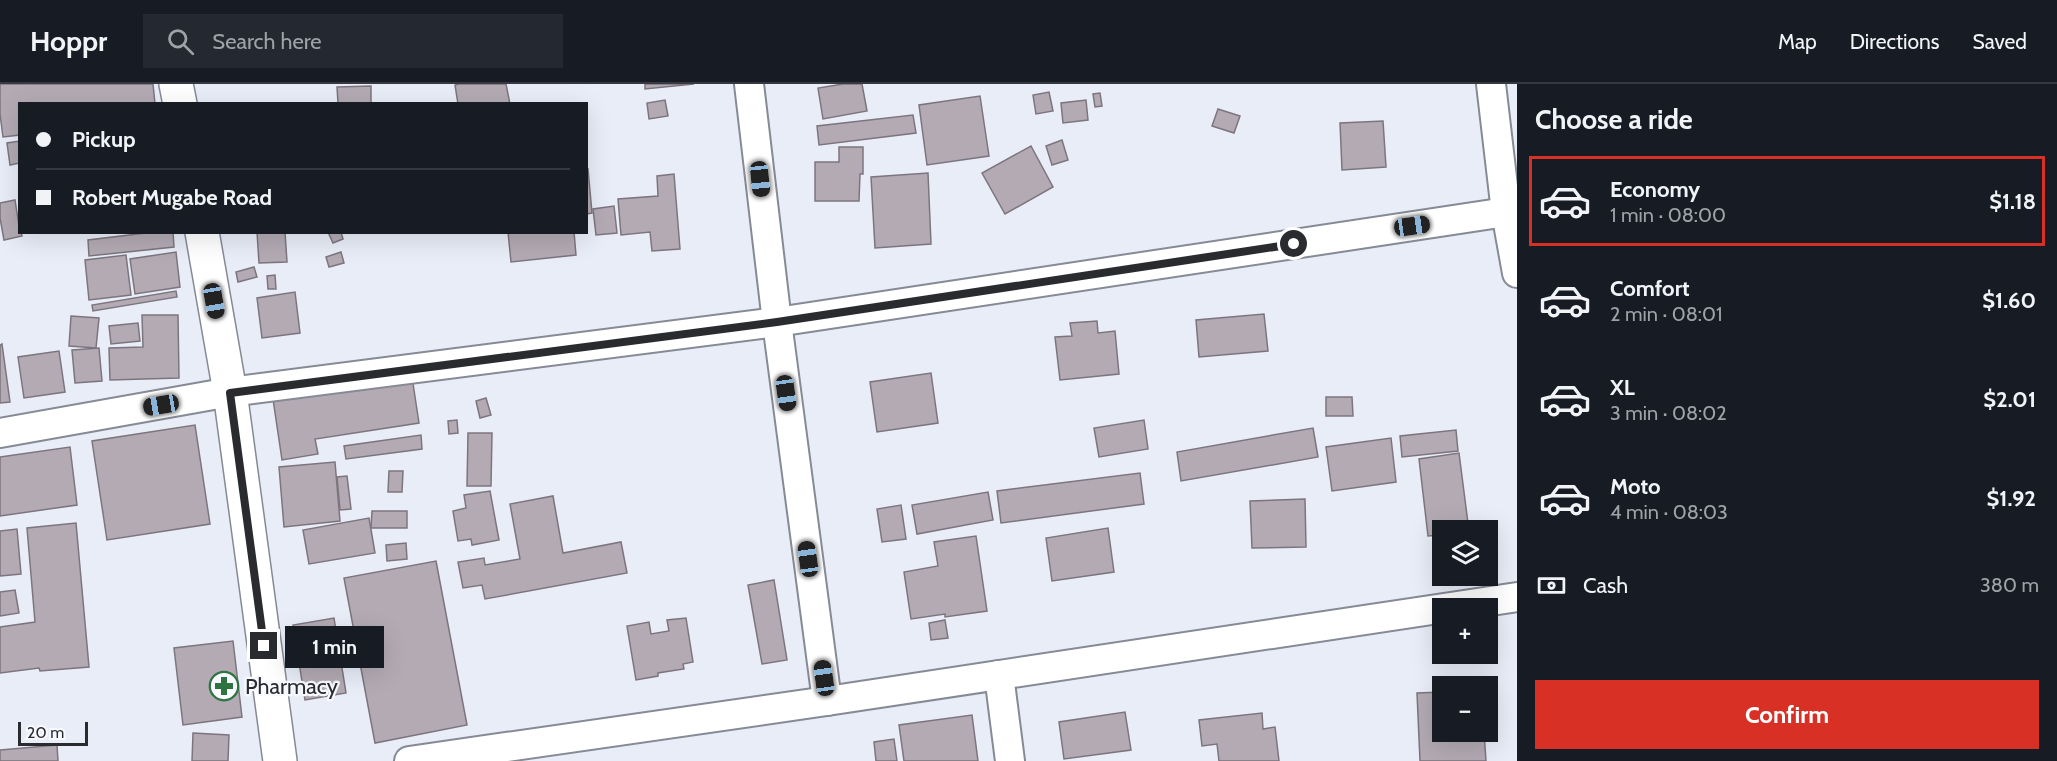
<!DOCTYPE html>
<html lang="en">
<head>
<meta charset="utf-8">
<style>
	:root { --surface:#171b24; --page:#242831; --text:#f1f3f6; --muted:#9ea1a6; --line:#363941; --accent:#d93025 }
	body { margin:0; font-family:Cabin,sans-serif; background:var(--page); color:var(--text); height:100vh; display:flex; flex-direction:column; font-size:22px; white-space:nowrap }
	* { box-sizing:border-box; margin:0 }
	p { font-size:20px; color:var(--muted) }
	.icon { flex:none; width:33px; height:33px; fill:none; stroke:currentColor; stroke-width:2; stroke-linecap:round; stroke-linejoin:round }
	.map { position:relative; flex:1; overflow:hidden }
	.side { display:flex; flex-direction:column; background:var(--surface); width:540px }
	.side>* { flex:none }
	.guide { position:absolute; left:18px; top:18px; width:570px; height:132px; border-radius:0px; box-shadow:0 6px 24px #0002; display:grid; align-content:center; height:132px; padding:0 18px; background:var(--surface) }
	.buttons { position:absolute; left:1432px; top:436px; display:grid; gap:12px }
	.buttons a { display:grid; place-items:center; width:66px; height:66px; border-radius:0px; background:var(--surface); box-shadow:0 6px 24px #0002; font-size:30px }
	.scale { position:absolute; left:18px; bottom:15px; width:70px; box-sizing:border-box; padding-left:6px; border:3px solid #292b2f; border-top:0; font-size:16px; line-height:21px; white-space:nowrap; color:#292b2f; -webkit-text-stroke:4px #f8faff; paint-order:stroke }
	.end { position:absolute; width:27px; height:27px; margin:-14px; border:8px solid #292b2f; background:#fff; box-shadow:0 0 0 3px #fff }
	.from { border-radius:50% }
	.bubble { position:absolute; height:42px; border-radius:0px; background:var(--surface); box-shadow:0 6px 24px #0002; font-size:20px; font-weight:700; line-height:42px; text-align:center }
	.car { position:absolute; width:18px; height:36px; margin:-18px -9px; border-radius:8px; box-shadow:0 0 4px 2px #0007; background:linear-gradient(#222 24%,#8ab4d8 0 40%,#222 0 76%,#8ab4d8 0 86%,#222 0) }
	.guide b { display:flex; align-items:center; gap:21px; height:57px; font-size:22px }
	.guide b+b { border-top:2px solid var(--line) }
	.guide i { width:15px; height:15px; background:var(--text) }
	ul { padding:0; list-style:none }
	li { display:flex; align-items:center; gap:18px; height:90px; margin:0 12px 9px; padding:0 6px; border:3px solid transparent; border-radius:0px }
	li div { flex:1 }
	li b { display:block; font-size:22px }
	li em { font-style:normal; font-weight:700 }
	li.active { border-color:var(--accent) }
	li>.icon { width:54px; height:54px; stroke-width:1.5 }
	h2 { padding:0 18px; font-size:27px; line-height:72px }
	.pay { display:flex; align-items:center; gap:15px; height:66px; padding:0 18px; font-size:22px }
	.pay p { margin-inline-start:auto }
	.primary-button { display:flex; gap:12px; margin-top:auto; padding:12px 18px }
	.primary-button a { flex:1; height:69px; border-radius:0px; background:var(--accent); color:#fff; font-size:24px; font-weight:700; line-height:69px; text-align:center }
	header { display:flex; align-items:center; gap:36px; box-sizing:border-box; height:84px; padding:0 30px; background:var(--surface); border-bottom:2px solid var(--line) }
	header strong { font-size:28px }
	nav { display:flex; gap:33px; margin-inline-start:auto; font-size:21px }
	.search { width:420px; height:54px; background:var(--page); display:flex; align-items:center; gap:15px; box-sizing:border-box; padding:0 21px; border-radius:0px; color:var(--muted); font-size:22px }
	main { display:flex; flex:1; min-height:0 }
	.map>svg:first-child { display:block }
	.building { fill:#b3aab4; stroke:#7d757e; stroke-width:1.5 }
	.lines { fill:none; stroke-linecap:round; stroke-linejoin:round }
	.minor-casing { stroke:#858a94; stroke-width:32 }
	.tertiary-casing { stroke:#858a94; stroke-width:36 }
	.minor { stroke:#fff; stroke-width:28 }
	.tertiary { stroke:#fff; stroke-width:33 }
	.route { stroke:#292b2f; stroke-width:8 }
	.labels { text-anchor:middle; stroke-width:4.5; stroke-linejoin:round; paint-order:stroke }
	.poi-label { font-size:22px; fill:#292b2f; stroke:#f8faff; text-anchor:start }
</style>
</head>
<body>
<header>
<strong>Hoppr</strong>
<div class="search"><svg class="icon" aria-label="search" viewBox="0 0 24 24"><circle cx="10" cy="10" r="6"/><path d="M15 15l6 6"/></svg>Search here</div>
<nav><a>Map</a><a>Directions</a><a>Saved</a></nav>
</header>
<main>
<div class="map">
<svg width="1517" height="677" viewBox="0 0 1517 677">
	<rect width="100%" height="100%" fill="#e8edf8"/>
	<!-- building -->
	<g class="building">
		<path d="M0,0h153l2,20h-135v31l-17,2 -3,-23z"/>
		<path d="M459,0h47l4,20h-52l-3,-19z"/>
		<path d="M645,0h49l-49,5z"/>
		<path d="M843,0h19l5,27 -44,8 -5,-31z"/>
		<path d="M371,2v17h-33l-1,-16z"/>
		<path d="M1049,8l4,19 -17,3 -3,-19z"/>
		<path d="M1100,9l2,13 -7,1 -2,-13z"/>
		<path d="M980,12l9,60 -62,9 -8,-60z"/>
		<path d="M665,16l3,16 -19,3 -2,-16z"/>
		<path d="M1086,16l2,20 -25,3 -2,-20z"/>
		<path d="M1218,25l22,7 -6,17 -22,-7z"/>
		<path d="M913,31l3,18 -97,12 -2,-19z"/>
		<path d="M1383,37l3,46 -44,3 -2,-47z"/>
		<path d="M1062,56l6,20 -16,5 -6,-19z"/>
		<path d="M20,57v22l-10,2 -3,-22z"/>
		<path d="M1031,62l22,41 -48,27 -23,-41z"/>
		<path d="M839,63h24v27h-3l-1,27h-44v-39h24z"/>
		<path d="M588,85l4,44 -6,1v-44z"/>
		<path d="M928,89l3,71 -56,4 -4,-71z"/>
		<path d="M674,90l6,75 -28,2 -2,-19 -29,3 -3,-36 40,-3 -1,-20z"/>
		<path d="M15,116l5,32h1l1,4 -18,4 -4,-22v-15z"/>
		<path d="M614,122l3,27 -21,2 -3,-26z"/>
		<path d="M154,148h19l1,15 -85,9 -1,-16z"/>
		<path d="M257,148h28l2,30 -28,1z"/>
		<path d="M328,148h13l2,7 -10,4z"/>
		<path d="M508,148h66l2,23 -65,7z"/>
		<path d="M176,168l4,35 -45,7 -5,-35z"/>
		<path d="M341,168l3,11 -15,4 -3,-10z"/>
		<path d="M126,171l5,40 -42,5 -4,-40z"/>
		<path d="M254,183l3,10 -19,5 -2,-10z"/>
		<path d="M275,191l1,14h-8l-1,-13z"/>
		<path d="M176,207l1,6 -84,14 -1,-6z"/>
		<path d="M295,208l5,41 -38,5 -5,-40z"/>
		<path d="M1264,230l4,37 -69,6 -3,-37z"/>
		<path d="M142,231h36l1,63 -69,2 -1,-32 34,-1z"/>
		<path d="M71,232l28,2 -3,30 -27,-2z"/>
		<path d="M1097,237l1,12 17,-2 4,43 -59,6 -5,-43 17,-1 -2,-13z"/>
		<path d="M138,239l2,18 -29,3 -2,-18z"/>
		<path d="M2,260l8,58 -10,1v-58z"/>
		<path d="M99,264l3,33 -27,2 -3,-33z"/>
		<path d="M59,267l6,41 -41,6 -6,-41z"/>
		<path d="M931,289l7,50 -61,9 -7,-50z"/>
		<path d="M412,293l7,46 -104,16 3,15 -36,6 -9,-61z"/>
		<path d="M1326,313h26l1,19h-27z"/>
		<path d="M486,314l5,17 -11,3 -4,-17z"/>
		<path d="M457,336l1,13 -9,1 -1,-13z"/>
		<path d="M1144,336l4,29 -49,8 -5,-29z"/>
		<path d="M195,341l15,99 -103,16 -15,-99z"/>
		<path d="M1313,344l5,29 -137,24 -4,-29z"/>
		<path d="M1456,346l2,21 -56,6 -2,-21z"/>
		<path d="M468,349h24l-1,53h-24z"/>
		<path d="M421,351l1,14 -76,10 -2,-13z"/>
		<path d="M1391,354l5,44 -64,9 -6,-44z"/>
		<path d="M70,363l7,58 -77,11v-59z"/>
		<path d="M1459,369l10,78h-26v4l-15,1 -9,-77z"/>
		<path d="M335,378l5,59 -56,6 -5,-60z"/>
		<path d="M389,387h14l-1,21h-14z"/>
		<path d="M1140,389l4,31 -143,19 -4,-32z"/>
		<path d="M347,392l4,33 -11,1 -3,-33z"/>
		<path d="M490,407l9,49 -27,5 -1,-6 -13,2 -5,-30 13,-3 -2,-13z"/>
		<path d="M988,408l5,28 -76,14 -5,-29z"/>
		<path d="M553,412l10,57 58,-11 6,31 -142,26 -3,-14 -19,3 -5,-26 26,-4 1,7 35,-6 -10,-55z"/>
		<path d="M1305,415l1,48 -54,1 -2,-47z"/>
		<path d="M901,421l5,34 -24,3 -5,-33z"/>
		<path d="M372,427h35v17h-36z"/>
		<path d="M369,434l6,35 -66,11 -6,-34z"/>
		<path d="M76,439l13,144 -49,4 -1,-3 -39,5v-46l35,-5 -8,-94z"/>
		<path d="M1108,444l6,44 -62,9 -6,-43z"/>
		<path d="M17,445l4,45 -21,2v-45z"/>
		<path d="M976,452l11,75 -42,6v-3l-34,5 -7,-47 34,-6 -4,-24z"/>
		<path d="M406,459l1,16 -20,2 -1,-16z"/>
		<path d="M436,477l31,164 -92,18 -31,-165z"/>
		<path d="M774,496l13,80 -25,4 -14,-79z"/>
		<path d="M15,506l4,23 -19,3v-24z"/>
		<path d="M334,534l12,75 -41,7 -12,-75z"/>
		<path d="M686,534l7,44 -10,2 1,5 -26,4v3l-22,4 -9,-54 22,-4 2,12 18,-3 -2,-11z"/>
		<path d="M945,536l3,18 -17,2 -2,-17z"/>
		<path d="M233,557l9,76 -59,8 -9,-77z"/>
		<path d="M1443,608v40h41l2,29h-66l-3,-68z"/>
		<path d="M1125,628l6,38 -67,9 -5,-37z"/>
		<path d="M1262,629l1,16 12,-2 4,34h-60l-2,-17 -15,2 -3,-26z"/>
		<path d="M972,631l6,46h-74l-5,-36z"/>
		<path d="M193,649l36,2 -1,26h-36z"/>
		<path d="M894,655l3,22h-21l-2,-19z"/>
		<path d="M57,661l1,16h-58v-11z"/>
	</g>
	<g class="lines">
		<!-- minor casing -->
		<g class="minor-casing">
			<g id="minor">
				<path d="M749,0l28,238 50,379"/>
				<path d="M1491,0l15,128 11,61"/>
				<path d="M0,349l230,-41 547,-70 729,-110"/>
				<path d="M999,591l11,86"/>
				<path d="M409,677l418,-60 690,-104"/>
			</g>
		</g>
		<!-- tertiary casing -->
		<g class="tertiary-casing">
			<g id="tertiary">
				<path d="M176,0l4,20"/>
				<path d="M202,148l28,160 50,369"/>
			</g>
		</g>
		<!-- minor -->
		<use href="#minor" class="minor"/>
		<!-- tertiary -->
		<use href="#tertiary" class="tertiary"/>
	</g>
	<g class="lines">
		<!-- route -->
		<path class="route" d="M264,562l-34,-253 547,-71 517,-78"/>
	</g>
	<!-- icons -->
	<defs>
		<g id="pharmacy-ring" transform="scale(1.5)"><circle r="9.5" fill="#f8faff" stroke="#2e7440" stroke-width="1.5"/><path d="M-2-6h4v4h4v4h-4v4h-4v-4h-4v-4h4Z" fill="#2e7440"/></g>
	</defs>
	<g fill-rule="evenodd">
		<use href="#pharmacy-ring" x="224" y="602"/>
	</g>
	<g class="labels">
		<!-- poi labels -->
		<g class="poi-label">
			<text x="245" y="610">Pharmacy</text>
		</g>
	</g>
</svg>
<div class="buttons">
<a><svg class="icon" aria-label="layers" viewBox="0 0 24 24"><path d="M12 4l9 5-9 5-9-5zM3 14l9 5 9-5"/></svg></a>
<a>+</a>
<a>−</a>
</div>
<div class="scale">20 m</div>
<i class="end from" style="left:1294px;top:160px"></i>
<i class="end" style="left:264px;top:562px"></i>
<div class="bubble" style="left:285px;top:542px;width:99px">1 min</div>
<i class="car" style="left:760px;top:95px;rotate:174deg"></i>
<i class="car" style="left:1412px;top:142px;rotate:82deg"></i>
<i class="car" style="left:214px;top:217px;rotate:170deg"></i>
<i class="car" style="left:786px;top:309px;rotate:172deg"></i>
<i class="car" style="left:161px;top:321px;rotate:260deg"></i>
<i class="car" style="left:808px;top:475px;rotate:352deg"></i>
<i class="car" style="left:824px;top:594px;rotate:352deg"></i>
<div class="guide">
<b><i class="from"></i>Pickup</b>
<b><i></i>Robert Mugabe Road</b>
</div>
</div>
<section class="side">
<h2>Choose a ride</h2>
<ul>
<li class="active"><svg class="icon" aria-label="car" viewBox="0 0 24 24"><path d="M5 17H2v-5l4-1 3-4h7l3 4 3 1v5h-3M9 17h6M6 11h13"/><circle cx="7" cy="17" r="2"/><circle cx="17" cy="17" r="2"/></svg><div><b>Economy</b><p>1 min · 08:00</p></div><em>$1.18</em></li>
<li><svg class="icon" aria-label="car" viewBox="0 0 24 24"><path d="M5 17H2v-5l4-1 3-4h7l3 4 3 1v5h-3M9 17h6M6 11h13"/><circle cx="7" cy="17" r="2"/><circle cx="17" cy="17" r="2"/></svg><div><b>Comfort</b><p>2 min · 08:01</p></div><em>$1.60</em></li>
<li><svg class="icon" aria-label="car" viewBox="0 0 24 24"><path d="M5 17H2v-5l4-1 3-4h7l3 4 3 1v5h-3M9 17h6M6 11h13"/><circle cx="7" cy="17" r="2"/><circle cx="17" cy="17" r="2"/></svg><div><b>XL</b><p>3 min · 08:02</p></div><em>$2.01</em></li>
<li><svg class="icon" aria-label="car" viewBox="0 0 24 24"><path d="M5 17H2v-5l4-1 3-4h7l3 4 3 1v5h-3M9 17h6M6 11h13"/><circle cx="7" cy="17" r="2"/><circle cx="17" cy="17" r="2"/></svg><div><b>Moto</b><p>4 min · 08:03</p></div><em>$1.92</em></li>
</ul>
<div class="pay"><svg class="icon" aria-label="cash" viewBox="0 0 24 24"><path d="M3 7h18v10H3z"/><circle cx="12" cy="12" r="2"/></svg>Cash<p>380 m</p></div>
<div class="primary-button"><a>Confirm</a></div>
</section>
</main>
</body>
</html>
